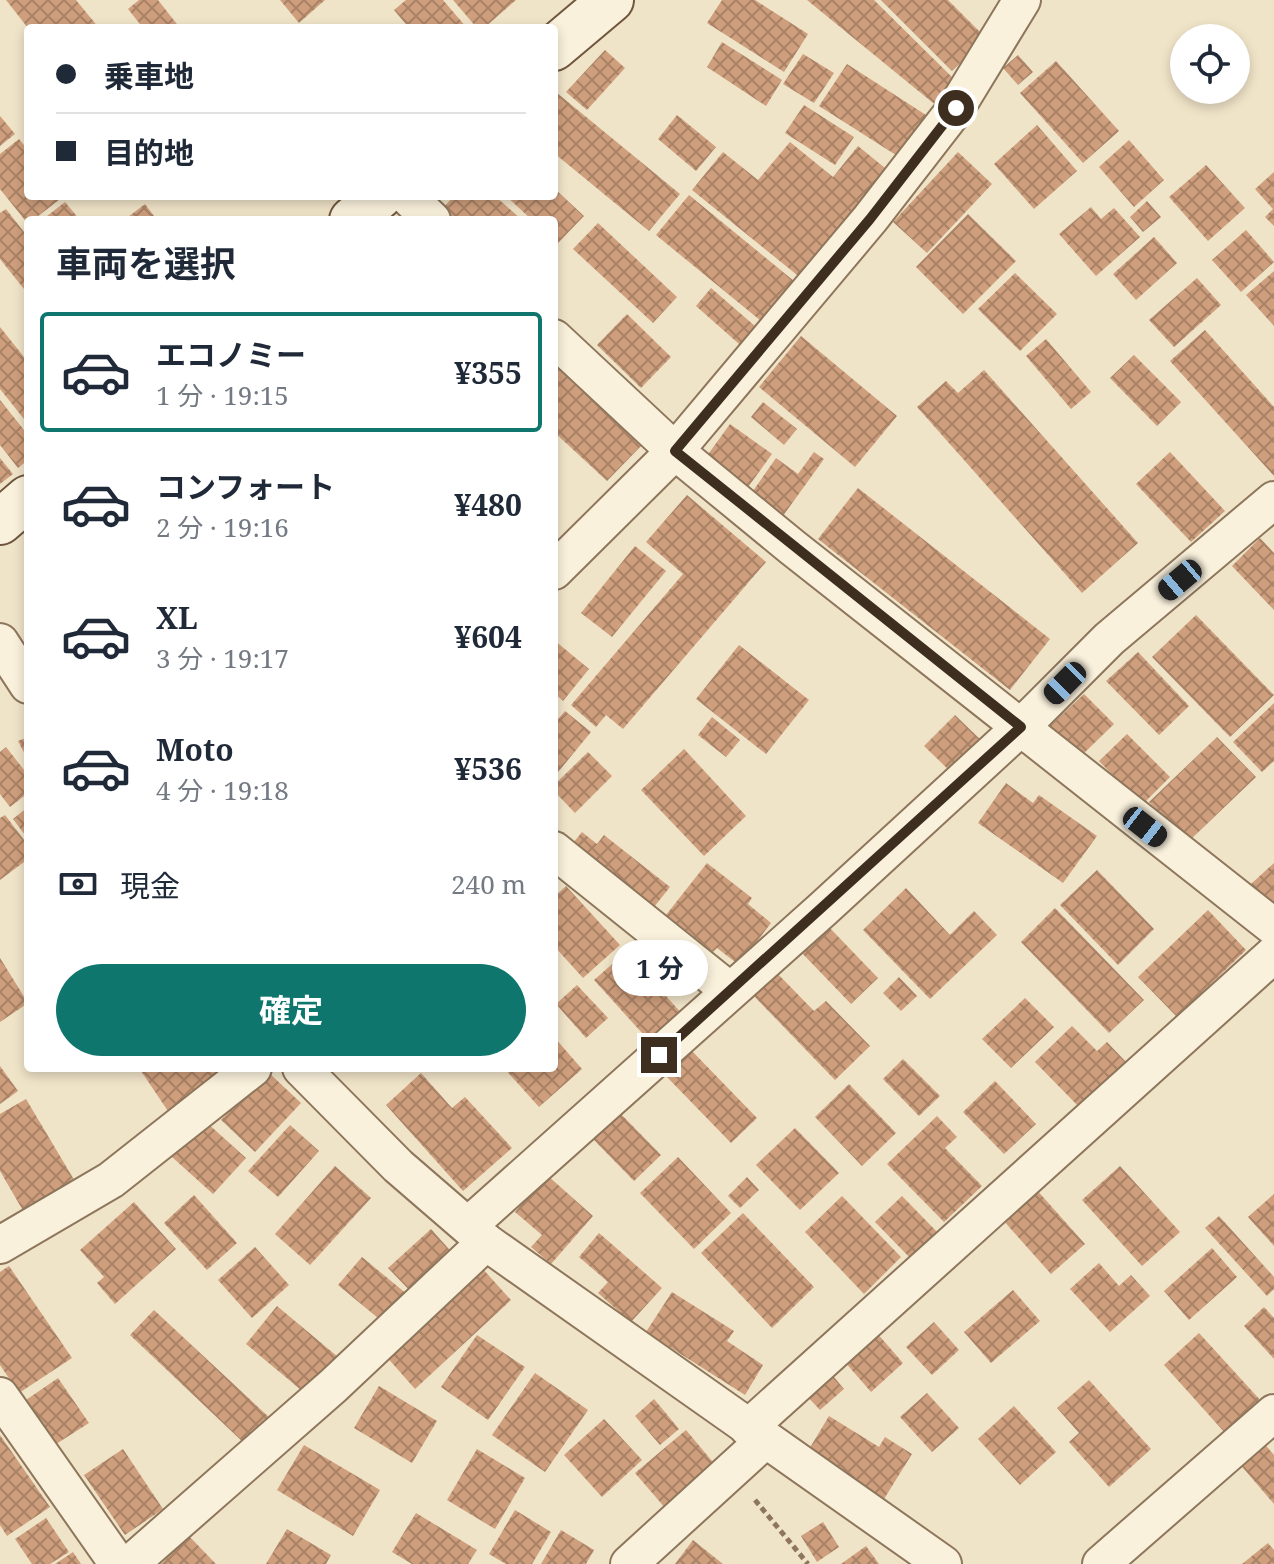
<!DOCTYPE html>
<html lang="ja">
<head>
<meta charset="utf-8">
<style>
	:root { --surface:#fff; --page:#f2f2f3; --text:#1f2937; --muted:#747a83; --line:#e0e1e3; --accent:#0f766e }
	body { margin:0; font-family:"Noto Serif","Noto Sans JP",serif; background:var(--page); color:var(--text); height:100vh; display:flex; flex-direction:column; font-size:30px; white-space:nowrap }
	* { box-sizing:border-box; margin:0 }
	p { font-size:26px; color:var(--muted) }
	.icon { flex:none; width:44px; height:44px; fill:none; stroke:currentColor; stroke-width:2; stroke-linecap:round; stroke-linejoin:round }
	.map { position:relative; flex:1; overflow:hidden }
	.sheet { position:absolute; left:24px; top:216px; width:534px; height:856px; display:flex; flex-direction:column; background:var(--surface); border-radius:8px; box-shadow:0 4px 12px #0003 }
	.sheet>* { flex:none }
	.banner { position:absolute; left:24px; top:24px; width:534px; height:176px; border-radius:8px; box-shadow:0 4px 12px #0003; display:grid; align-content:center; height:176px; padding:0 32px; background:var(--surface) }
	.fabs { position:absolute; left:1170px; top:24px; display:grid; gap:16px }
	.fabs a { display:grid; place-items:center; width:80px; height:80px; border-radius:50%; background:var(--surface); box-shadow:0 4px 12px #0003; font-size:40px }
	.end { position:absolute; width:36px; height:36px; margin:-18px; border:10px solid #3d2e20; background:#fff; box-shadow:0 0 0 4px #fff }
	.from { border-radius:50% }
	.bubble { position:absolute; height:56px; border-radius:28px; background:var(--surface); box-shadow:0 4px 12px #0003; font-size:26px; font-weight:700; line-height:56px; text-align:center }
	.car { position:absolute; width:24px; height:48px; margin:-24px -12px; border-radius:10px; box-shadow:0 0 6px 2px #0007; background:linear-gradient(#222 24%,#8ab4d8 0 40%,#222 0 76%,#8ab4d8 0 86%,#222 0) }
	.banner b { display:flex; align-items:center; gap:28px; height:76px; font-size:30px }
	.banner b+b { border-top:2px solid var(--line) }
	.banner i { width:20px; height:20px; background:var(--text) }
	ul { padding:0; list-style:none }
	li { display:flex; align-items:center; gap:24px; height:120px; margin:0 16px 12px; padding:0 16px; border:4px solid transparent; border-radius:8px }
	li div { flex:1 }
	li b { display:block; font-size:30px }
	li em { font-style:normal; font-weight:700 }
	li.active { border-color:var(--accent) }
	li>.icon { width:72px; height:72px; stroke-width:1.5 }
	h2 { padding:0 32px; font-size:36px; line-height:96px }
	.pay { display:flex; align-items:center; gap:20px; height:88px; padding:0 32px; font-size:30px }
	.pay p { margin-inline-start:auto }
	.action { display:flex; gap:16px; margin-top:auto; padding:16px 32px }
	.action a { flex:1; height:92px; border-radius:48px; background:var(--accent); color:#fff; font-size:32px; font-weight:700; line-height:92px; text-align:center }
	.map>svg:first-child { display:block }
	.building { fill:url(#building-cross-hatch) }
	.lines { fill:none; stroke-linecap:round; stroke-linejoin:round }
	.street-casing { stroke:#8d765c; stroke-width:40 }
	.secondary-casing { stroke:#6f573f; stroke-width:48 }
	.path { stroke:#8d765c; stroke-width:5; stroke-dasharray:6 4; stroke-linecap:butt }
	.street { stroke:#faf1dc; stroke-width:36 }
	.secondary { stroke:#faf1dc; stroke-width:44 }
	.route { stroke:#3d2e20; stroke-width:10 }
</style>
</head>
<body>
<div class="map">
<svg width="1274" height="1564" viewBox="0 0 1274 1564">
	<defs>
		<pattern id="building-cross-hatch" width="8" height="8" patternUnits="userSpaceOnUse" patternTransform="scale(2)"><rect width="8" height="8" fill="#cf9f7d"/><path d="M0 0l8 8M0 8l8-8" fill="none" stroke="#a98266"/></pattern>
	</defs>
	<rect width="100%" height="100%" fill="#f0e4c8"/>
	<!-- building -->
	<g class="building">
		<path d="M6,0h70l23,28h-71z"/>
		<path d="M139,0h19l22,28h-37l-15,-19z"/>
		<path d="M280,0h45l-26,23z"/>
		<path d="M406,0h37l24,28h-58l-15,-18z"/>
		<path d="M453,0h63l-32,28h-7z"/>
		<path d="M722,0h33l53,34 -24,38 -77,-49z"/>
		<path d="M807,0h67l83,82 -19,25z"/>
		<path d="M881,0h67l38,38 -34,33z"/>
		<path d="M722,42l60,38 -16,26 -59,-39z"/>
		<path d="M605,50l20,18 -38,42 -21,-18z"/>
		<path d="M803,54l31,19 -20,30 -31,-19z"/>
		<path d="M1018,55l15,17 -15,13 -15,-17z"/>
		<path d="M1056,61l63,70 -36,32 -63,-70z"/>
		<path d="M847,64l79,51 -27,42 -80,-51z"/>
		<path d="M557,93l123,101 -31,37 -95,-78v-55z"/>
		<path d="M804,105l50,32 -19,28 -50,-32z"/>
		<path d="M677,115l39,32 -20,24 -38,-32z"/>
		<path d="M0,116l15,18 -15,12z"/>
		<path d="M1037,125l40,46 -43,38 -40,-45z"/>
		<path d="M19,139l9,11v46h36l-36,28 -28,-35v-35z"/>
		<path d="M1129,140l35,40 -30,27 -35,-40z"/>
		<path d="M790,142l43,35 25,-31 32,26 -88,107 -110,-89 31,-38 35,28z"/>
		<path d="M958,152l34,32 -65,69 -34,-31z"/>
		<path d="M1206,165l39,43 -37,33 -39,-44z"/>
		<path d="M1274,172v54l-9,-9 8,-8 -18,-20z"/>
		<path d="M554,188l30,28 -26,27 -4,-3v-20h-22l-26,-24h48z"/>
		<path d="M689,195l105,86 -33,40 -105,-86z"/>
		<path d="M454,196h41l27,24h-72l-10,-9z"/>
		<path d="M1147,201l14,16 -18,15 -13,-15z"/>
		<path d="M65,202l15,18h-38z"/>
		<path d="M145,204l12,16h-26l-3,-3z"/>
		<path d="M1091,207l10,12 13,-11 26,29 -44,39 -37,-42z"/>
		<path d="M6,209l22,28v57l-28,-35v-46z"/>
		<path d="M968,214l48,47 -53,53 -47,-47z"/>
		<path d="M598,223l79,74 -24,26 -80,-74z"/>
		<path d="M1246,230l28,32 -33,30 -29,-32z"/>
		<path d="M1154,237l23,26 -41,37 -23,-26z"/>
		<path d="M1274,271v55l-28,-31z"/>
		<path d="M1015,273l42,41 -37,37 -42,-42z"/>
		<path d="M1197,278l24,27 -47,42 -25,-27z"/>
		<path d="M711,288l52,45 -16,18 -51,-45z"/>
		<path d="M627,314l44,43 -30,31 -44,-43z"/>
		<path d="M0,327l28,35v62l-28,-35z"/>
		<path d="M1205,330l69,77v69l-104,-115z"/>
		<path d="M801,336l96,80 -42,51 -96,-80z"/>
		<path d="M1046,339l45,53 -20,17 -45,-53z"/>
		<path d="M1134,355l47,47 -24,24 -47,-48z"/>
		<path d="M561,365l83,78 -37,38 -53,-49v-59z"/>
		<path d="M984,370l154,173 -56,50 -165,-186 29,-26 12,12z"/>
		<path d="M0,400l28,35v25l-10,8 -18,-23z"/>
		<path d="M763,402l34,27 -13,16 -33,-28z"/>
		<path d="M730,424l42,30 -26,36 -42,-30z"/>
		<path d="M814,452l10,7 -44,61 -32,-22 28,-40 22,16z"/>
		<path d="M1170,452l55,59 -34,31 -55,-58z"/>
		<path d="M0,458l13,16 -13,10z"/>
		<path d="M858,488l192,151 -40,51 -192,-151z"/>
		<path d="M687,495l79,67 -143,167 -17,-14 -10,12 -25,-22 112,-131 -37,-32z"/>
		<path d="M1260,538l14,15v57l-42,-44z"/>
		<path d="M635,546l31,25 -54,66 -31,-24z"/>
		<path d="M1196,615l78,80 -44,42 -78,-80z"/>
		<path d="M554,640l35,29 -26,32 -9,-8z"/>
		<path d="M739,645l70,55 -43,54 -70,-55z"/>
		<path d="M1138,652l51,54 -30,29 -53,-54z"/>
		<path d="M1084,694l30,30 -35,34 -30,-31z"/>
		<path d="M1274,703v58l-12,11 -29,-30z"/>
		<path d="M565,711l26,21 -37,45 3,-37 -3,-16z"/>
		<path d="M955,715l28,27 -31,31 -28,-27z"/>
		<path d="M712,717l28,23 -14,17 -28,-22z"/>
		<path d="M1127,734l43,43 -28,28 -43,-44z"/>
		<path d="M28,737v23l-10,-19z"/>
		<path d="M1217,737l39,40 -68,65 -39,-40z"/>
		<path d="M6,747l22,28v18l-18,14 -10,-13v-42z"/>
		<path d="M684,749l62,67 -42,40 -63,-66z"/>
		<path d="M588,752l24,24 -37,37 -21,-22v-6z"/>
		<path d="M1006,783l27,20 6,-8 58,41 -34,47 -85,-60z"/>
		<path d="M28,807v32l-15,-20z"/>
		<path d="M5,815l23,30v14l-28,21v-62z"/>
		<path d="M582,832l15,12 7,-9 66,52 -20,25 -81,-64z"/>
		<path d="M707,863l45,35 -4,6 23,19 -32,42 -22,-17 -4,4 -47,-37z"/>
		<path d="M1274,863v45l-23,-24z"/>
		<path d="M1097,870l57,59 -36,36 -58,-60z"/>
		<path d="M566,886l54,59 -37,33 -29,-32v-49z"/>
		<path d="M906,888l44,47 24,-24 23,24 -67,64 -67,-69z"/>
		<path d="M1055,908l89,92 -35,33 -88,-91z"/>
		<path d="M1208,910l38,40 -69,67 -39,-40z"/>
		<path d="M826,924l52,54 -27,26 -52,-54z"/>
		<path d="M626,952l58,64 -32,28 -58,-64z"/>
		<path d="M0,958l28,45 -28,19z"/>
		<path d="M775,971l39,40 12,-10 44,45 -35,34 -84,-87z"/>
		<path d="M899,977l18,19 -16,15 -18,-18z"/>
		<path d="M577,985l31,33 -22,20 -30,-34z"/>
		<path d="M1025,998l29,29 -43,41 -29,-29z"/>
		<path d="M1072,1026l25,25 10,-9 20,21 -47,45 -45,-46z"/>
		<path d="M554,1037l28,32 -43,38 -35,-39h50z"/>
		<path d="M691,1050l66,68 -26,25 -66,-68z"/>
		<path d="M903,1059l37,37 -21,20 -36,-37z"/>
		<path d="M0,1066l18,25 -18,13z"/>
		<path d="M139,1068h101l-70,46z"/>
		<path d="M267,1071l34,32 -46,49 -34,-32z"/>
		<path d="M421,1073l31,35 13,-11 47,51 -49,43 -77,-86z"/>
		<path d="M995,1081l41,43 -32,30 -41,-42z"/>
		<path d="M849,1084l47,49 -34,33 -47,-49z"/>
		<path d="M26,1099l50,84 -51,31 -25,-43v-57z"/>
		<path d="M618,1111l43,44 -27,26 -43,-44z"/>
		<path d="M937,1116l20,21 -12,11 37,38 -38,36 -57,-58z"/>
		<path d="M205,1121l41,37 -33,36 -41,-37z"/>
		<path d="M290,1125l29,26 -41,46 -30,-26z"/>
		<path d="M795,1128l44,45 -39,37 -44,-45z"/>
		<path d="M678,1157l53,56 -37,36 -54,-56z"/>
		<path d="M335,1166l36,32 -61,67 -35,-31z"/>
		<path d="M1120,1166l60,66 -38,34 -60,-66z"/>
		<path d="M547,1175l46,41 -42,48 -20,-17 11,-12 -27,-23z"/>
		<path d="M747,1177l12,13 -19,18 -12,-12z"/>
		<path d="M1035,1188l50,56 -34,30 -49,-55z"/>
		<path d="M1274,1194v52l-26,-29z"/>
		<path d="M194,1195l43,48 -30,27 -43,-47z"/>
		<path d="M842,1196l59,61 -37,37 -59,-62z"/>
		<path d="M902,1196l40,41 -27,26 -40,-41z"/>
		<path d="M134,1202l42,47 -61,55 -18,-21 7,-6 -24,-27z"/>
		<path d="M743,1213l71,74 -42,41 -71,-75z"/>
		<path d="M1219,1216l55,61v12l-7,7 -62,-68z"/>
		<path d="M431,1229l25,28 -42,38 -26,-27z"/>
		<path d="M599,1233l63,55 -31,34 -33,-29 10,-11 -29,-25z"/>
		<path d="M255,1247l34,38 -37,33 -34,-38z"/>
		<path d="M1212,1248l25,29 -48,43 -25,-29z"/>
		<path d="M362,1257l46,38 -24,28 -46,-38z"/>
		<path d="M1099,1263l20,23 12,-11 19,21 -40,36 -40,-43z"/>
		<path d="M9,1266l63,92 -53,35 -19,-28v-93z"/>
		<path d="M481,1267l30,33 -96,89 -30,-34z"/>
		<path d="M1013,1290l27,31 -49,42 -27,-31z"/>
		<path d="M672,1292l62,39 -7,10 36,24 -18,30 -99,-63z"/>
		<path d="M277,1306l61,51 -31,38 -61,-51z"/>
		<path d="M1264,1307l10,11v41l-30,-33z"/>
		<path d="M154,1310l117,109 -25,26 -116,-110z"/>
		<path d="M934,1322l25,28 -27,25 -26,-28z"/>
		<path d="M876,1332l27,31 -32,29 -27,-31z"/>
		<path d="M1199,1333l63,69 -36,32 -62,-69z"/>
		<path d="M477,1335l48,32 -37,53 -47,-33z"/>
		<path d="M829,1371l15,18 -24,21 -16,-17z"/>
		<path d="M535,1373l53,37 -43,62 -53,-37z"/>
		<path d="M58,1378l31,45 -36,23 -30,-44z"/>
		<path d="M1089,1380l62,69 -42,38 -40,-45 10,-9 -22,-25z"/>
		<path d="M379,1386l58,35 -25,42 -58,-35z"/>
		<path d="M927,1393l32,35 -27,24 -32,-35z"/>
		<path d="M654,1399l25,30 -19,16 -25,-29z"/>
		<path d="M1014,1406l42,46 -36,33 -42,-46z"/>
		<path d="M829,1416l50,31 6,-10 27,17 -28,45 -76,-48z"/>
		<path d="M604,1419l38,41 -40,37 -38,-42z"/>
		<path d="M686,1430l31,37 -51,42 -31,-36z"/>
		<path d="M0,1435l50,72 -43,29 -7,-11z"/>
		<path d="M1262,1441l12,14v49l-36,-42z"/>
		<path d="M304,1445l76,45 -27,46 -76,-46z"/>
		<path d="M123,1449l40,60 -38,26 -41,-60z"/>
		<path d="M477,1449l48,29 -30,51 -48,-29z"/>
		<path d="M515,1510l36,22 -19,32h-26l-17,-10z"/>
		<path d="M416,1513l61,37 -9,14h-56l-20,-12z"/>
		<path d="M46,1518l23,34 -19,12h-18l-17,-25z"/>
		<path d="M823,1522l16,25 -22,15 -16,-26z"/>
		<path d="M287,1529l44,26 -5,9h-60z"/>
		<path d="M561,1530l33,20 -8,14h-45z"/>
		<path d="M189,1536l27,28h-55z"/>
		<path d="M693,1540l30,24h-48z"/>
		<path d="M1268,1543l6,7v14h-32z"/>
		<path d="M866,1546l13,18h-38z"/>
		<path d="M73,1552l8,12h-26z"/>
	</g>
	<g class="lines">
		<!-- street casing -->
		<g class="street-casing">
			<g id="street">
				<path d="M407,196l25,24"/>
				<path d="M554,338l121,113 117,96 482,380"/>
				<path d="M554,571l121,-120 195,-232 86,-111 66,-108"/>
				<path d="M0,642l28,43"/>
				<path d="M554,850l176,141"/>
				<path d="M301,1068l97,98 88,76 457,322"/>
				<path d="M469,1225l354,-316 198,-182 88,-88 165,-139"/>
				<path d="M0,1245l111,-65 142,-112"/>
				<path d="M0,1396l118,168"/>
				<path d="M748,1428l526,-474"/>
				<path d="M130,1564l203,-178 153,-144"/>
				<path d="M629,1564l136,-124"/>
				<path d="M1101,1564l173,-151"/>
			</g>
		</g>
		<!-- secondary casing -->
		<g class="secondary-casing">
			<g id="secondary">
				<path d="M554,48l57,-48"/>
				<path d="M352,220l28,-24"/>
				<path d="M0,522l28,-24"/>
			</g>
		</g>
		<!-- path -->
		<path class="path" d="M755,1500l53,64"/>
		<!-- street -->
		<use href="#street" class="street"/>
		<!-- secondary -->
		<use href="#secondary" class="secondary"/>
	</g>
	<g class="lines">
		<!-- route -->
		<path class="route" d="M659,1055l362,-328 -346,-276 195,-232 86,-111"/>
	</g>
</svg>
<div class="fabs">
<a><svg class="icon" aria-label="locate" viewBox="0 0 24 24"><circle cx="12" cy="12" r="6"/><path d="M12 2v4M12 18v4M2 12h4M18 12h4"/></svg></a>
</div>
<i class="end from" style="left:956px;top:108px"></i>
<i class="end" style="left:659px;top:1055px"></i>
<div class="bubble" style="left:612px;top:940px;width:96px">1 分</div>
<i class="car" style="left:1180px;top:580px;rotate:230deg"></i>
<i class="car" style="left:1065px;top:683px;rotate:225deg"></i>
<i class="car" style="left:1145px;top:827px;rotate:128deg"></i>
<div class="banner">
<b><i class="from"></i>乗車地</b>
<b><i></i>目的地</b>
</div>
<section class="sheet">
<h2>車両を選択</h2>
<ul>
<li class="active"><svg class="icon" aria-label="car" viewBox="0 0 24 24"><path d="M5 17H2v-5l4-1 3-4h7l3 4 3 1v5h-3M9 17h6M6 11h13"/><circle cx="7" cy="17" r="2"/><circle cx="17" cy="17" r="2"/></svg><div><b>エコノミー</b><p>1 分 · 19:15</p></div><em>¥355</em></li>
<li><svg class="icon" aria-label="car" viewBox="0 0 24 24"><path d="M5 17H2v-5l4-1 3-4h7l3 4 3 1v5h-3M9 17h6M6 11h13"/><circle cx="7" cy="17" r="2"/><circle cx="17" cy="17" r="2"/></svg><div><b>コンフォート</b><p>2 分 · 19:16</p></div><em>¥480</em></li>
<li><svg class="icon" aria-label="car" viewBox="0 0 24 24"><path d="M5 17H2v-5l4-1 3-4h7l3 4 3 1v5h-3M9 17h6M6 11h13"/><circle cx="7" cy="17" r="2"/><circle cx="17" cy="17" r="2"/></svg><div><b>XL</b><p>3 分 · 19:17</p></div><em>¥604</em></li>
<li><svg class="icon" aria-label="car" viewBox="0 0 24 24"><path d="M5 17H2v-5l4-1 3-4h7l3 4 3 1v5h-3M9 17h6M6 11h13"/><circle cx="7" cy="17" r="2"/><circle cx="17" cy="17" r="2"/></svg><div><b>Moto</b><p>4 分 · 19:18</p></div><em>¥536</em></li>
</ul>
<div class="pay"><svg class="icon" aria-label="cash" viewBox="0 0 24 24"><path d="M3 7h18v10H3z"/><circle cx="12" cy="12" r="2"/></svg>現金<p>240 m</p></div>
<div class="action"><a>確定</a></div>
</section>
</div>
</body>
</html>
